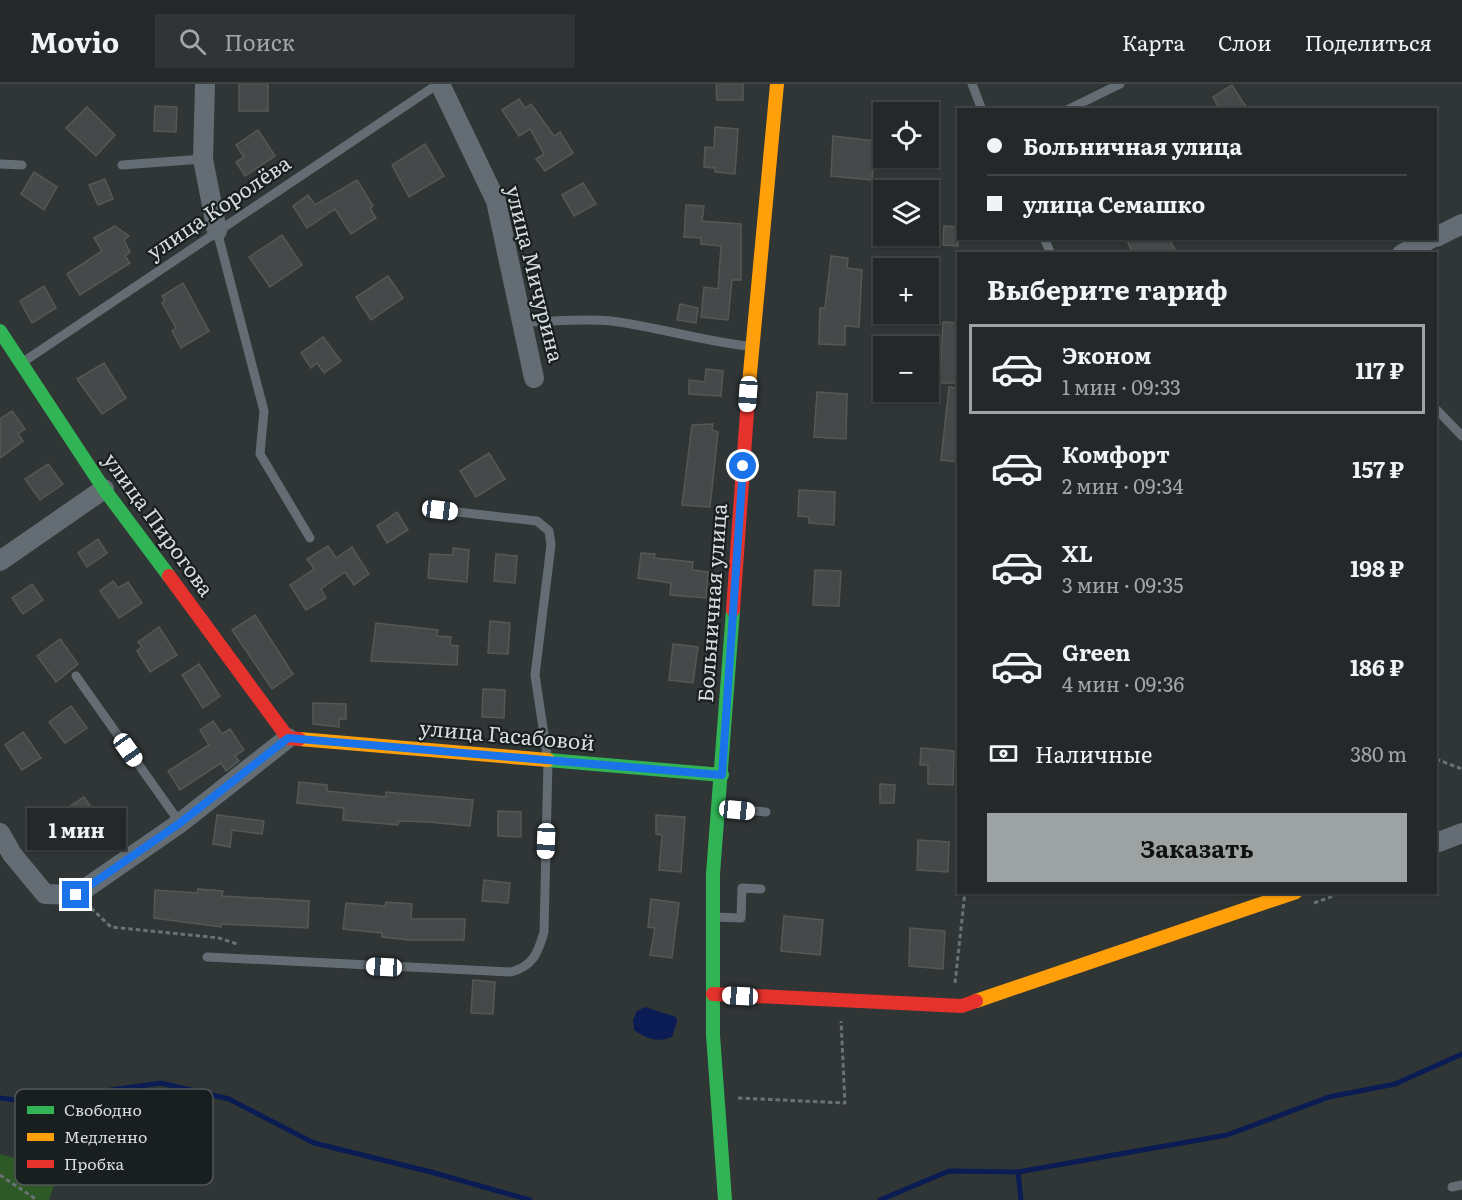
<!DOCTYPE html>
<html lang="ru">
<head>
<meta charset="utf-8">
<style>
	:root { --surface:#242828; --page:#303434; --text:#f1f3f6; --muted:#a3a6a8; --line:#414445; --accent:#9da2a3 }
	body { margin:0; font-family:Literata,serif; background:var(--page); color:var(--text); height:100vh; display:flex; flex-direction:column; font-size:22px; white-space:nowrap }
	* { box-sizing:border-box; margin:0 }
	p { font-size:20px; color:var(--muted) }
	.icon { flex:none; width:33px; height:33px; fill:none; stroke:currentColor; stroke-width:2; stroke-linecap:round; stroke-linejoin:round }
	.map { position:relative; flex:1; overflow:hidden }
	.details { position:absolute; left:957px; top:168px; width:480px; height:642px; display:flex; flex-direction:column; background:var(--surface); border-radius:0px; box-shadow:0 2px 4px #0004,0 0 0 2px var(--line) }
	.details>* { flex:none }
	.hud { position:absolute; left:957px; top:24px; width:480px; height:132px; border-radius:0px; box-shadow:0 2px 4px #0004,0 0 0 2px var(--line); display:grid; align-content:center; height:132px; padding:0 30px; background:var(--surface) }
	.controls { position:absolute; left:873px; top:18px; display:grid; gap:12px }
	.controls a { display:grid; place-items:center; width:66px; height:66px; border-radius:0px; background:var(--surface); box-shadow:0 2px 4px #0004,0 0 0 2px var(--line); font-size:30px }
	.end { position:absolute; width:27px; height:27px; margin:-14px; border:8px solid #1a73e8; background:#fff; box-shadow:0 0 0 3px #fff }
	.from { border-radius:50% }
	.bubble { position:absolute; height:42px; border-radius:0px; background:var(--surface); box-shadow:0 2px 4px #0004,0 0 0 2px var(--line); font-size:20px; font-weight:700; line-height:42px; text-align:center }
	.car { position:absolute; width:18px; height:36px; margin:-18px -9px; border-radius:8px; box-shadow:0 0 4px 2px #0007; background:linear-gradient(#fff 24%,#345 0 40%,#fff 0 76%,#345 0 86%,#fff 0) }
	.hud b { display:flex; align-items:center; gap:21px; height:57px; font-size:22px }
	.hud b+b { border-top:2px solid var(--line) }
	.hud i { width:15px; height:15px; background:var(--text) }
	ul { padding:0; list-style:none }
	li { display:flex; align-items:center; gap:18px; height:90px; margin:0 12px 9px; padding:0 18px; border:3px solid transparent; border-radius:0px }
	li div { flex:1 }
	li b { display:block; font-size:22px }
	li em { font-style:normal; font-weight:700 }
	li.active { border-color:var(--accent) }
	li>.icon { width:54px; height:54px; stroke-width:1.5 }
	h2 { padding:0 30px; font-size:27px; line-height:72px }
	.pay { display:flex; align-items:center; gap:15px; height:66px; padding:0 30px; font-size:22px }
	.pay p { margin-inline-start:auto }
	.cta { display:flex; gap:12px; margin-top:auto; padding:12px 30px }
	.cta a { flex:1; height:69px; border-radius:0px; background:var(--accent); color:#111; font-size:24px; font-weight:700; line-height:69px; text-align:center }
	header { display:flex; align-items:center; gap:36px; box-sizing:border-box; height:84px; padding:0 30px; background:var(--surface); border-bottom:2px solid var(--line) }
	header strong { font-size:28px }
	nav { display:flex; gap:33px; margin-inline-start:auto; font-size:21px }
	.search { width:420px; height:54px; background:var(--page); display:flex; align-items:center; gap:15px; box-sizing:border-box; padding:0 21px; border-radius:0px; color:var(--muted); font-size:22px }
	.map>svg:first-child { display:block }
	.green { fill:#2d5926 }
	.water { fill:#0a1c53 }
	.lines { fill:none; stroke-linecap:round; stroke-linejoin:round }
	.stream { stroke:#0a1c53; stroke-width:5 }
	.building { fill:#454949; stroke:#545958; stroke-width:1.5 }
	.path { stroke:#6b7277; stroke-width:3; stroke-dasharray:4.5 3; stroke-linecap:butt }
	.lane { stroke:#636d73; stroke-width:9 }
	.street { stroke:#636d73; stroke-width:20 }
	.fast { stroke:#30b455; stroke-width:14 }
	.slow { stroke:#ff9f0a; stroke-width:14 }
	.jam { stroke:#e5322d; stroke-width:14 }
	.route { stroke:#1a73e8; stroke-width:8 }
	.labels { text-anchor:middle; stroke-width:4.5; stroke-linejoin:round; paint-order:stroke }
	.street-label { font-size:21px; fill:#d7dcdd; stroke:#191e1e }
	.key { fill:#191e1e; stroke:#525757; stroke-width:1.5 }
	.key-label { font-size:16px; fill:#d7dcdd }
</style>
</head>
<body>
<header>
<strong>Movio</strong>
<div class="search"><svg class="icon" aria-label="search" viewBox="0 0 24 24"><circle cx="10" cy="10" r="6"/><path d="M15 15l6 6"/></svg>Поиск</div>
<nav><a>Карта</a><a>Слои</a><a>Поделиться</a></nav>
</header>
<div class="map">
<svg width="1462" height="1116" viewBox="0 0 1462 1116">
	<rect width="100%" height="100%" fill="#303536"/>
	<!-- green -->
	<path class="green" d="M0,1070l59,16 -10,30h-49z"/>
	<!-- water -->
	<path class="water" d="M645,923l31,10 1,5 -5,15c-15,6 -24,2 -38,-7l-1,-10 4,-9z"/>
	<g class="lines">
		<!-- stream -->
		<g class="stream">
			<path d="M0,1014l62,8 49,-16 50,-7 68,16 85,44 117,29 99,28"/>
			<path d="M1018,1088l3,28"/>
			<path d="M880,1116l69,-29 69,1 209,-37 102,-38 66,-13 67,-30"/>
		</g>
	</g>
	<!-- building -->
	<g class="building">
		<rect x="239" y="0" width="29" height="27"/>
		<path d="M716,0h27v16h-26z"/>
		<path d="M1232,1l16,25h-28l-7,-13z"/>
		<path d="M519,15l6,9 6,-4 23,32 6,-4 13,21 -28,18 -9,-12 8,-5 -14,-25 -11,7 -17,-26z"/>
		<path d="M155,22l22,1 -1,25 -22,-1z"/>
		<path d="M87,23l28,28 -19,21 -30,-28z"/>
		<path d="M715,43l23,2 -3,45 -20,-2v-4l-11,-1 1,-20 9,1z"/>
		<path d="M258,46l17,26 -30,20 -9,-14 8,-5 -8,-12z"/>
		<path d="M833,52l42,5 -3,39 -41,-4z"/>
		<path d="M425,60l19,32 -35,21 -17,-32z"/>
		<path d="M34,88l23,15 -13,23 -23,-16z"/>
		<path d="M105,95l8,20 -15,6 -9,-20z"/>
		<path d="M357,96l16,26 -3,2 6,10 -25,16 -16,-25 -28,19 -14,-22 15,-11 7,10z"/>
		<path d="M583,99l13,21 -22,12 -12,-21z"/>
		<path d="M686,121l18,1 -2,15 39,3v56h-9l-4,40 -27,-3 3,-30 14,2 3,-43 -20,-2v-6l-17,-1z"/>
		<path d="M115,142l14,10 -5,4 6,12 -5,4 5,7 -50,32 -13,-21 35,-23 -8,-13z"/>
		<path d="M944,142l14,1v19l-15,-1z"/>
		<path d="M282,151l20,30 -32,22 -21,-30z"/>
		<path d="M1126,154h43l8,16h-44z"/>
		<path d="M831,172l17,2 -1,10 15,2 -3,57 -14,-1v19l-26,-1 1,-36h5z"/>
		<path d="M388,192l15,22 -32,22 -15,-23z"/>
		<path d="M183,199l26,48 -28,17 -9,-17 4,-3 -14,-25 3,-3 -3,-4z"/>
		<path d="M44,202l12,22 -24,15 -12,-22z"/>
		<path d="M680,220l18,4 -2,15 -19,-3z"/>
		<path d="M943,238l15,1v60h-18z"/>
		<path d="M323,253l18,24 -17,12 -7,-10 -6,5 -10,-15z"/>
		<path d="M104,279l22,35 -24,16 -25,-35z"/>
		<path d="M706,285l17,2 -2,25 -32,-2v-14l16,2z"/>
		<path d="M949,303l9,1v74l-17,-2z"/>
		<path d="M817,308l30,2 -1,45 -32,-2z"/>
		<path d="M12,327l13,18 -7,5 5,7 -23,17v-39z"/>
		<path d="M713,340l-1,6 6,2 -8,75 -28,-2 10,-80z"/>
		<path d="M489,369l16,26 -29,18 -16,-26z"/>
		<path d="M48,380l15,20 -23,16 -15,-21z"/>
		<path d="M799,406l36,2 -1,33 -25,-2v-6l-11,-1z"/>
		<path d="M397,428l11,18 -21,13 -10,-17z"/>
		<path d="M98,455l9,14 -20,14 -9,-14z"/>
		<path d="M328,462l8,12 16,-11 17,27 -15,11 -9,-13 -24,17 5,9 -20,12 -16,-25 24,-16 -7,-10z"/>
		<path d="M453,464l16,2 -2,32 -39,-4 2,-24 23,1z"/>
		<path d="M641,469l14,1 -1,4 39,4 -1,8 16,2 -2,26 -36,-3 1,-12 -33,-5z"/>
		<path d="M496,470l21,2 -2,27 -21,-2z"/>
		<path d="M815,486l26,1 -2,35 -26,-1z"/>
		<path d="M113,497l5,7 10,-6 14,21 -23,15 -19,-27z"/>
		<path d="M32,500l11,16 -20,14 -11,-16z"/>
		<path d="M255,531l38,59 -21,15 -40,-59z"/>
		<path d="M490,537l20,2 -2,31 -20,-1z"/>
		<path d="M376,539l62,7 -1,6 14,1 -1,8 8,1 -1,19 -86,-4z"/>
		<path d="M159,543l18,28 -27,17 -13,-21 5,-4 -4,-5z"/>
		<path d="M60,555l18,25 -22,18 -19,-26z"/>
		<path d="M673,560l25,3 -5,36 -24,-3z"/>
		<path d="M199,580l21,32 -17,12 -21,-33z"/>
		<path d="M483,605l22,1 -1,28 -22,-1z"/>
		<path d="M313,619l33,1v15h-7v8l-26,-3z"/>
		<path d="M71,622l16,22 -22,15 -16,-21z"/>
		<path d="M213,637l9,13 8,-5 14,21 -9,6 4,5 -13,10 -5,-8 -41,27 -12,-19 41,-26 -9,-15z"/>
		<path d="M23,648l18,26 -19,12 -17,-25z"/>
		<path d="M921,664l33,3 -1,34 -25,-1v-19h-8z"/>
		<path d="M299,698l28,3v6l59,6v-5l87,8 -3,26 -42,-4 -29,-1 -1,4 -55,-5 1,-12 -47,-5z"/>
		<path d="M880,700l15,1 -1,18h-14z"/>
		<path d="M84,713l21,30 -33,24 -21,-32z"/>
		<path d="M498,727l23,1v25l-23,-1z"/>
		<path d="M217,731l47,6 -2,13 -30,-4 -2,17 -17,-3z"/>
		<path d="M656,731l29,2 -4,55 -22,-2 3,-35 -6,-1z"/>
		<path d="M918,756l31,2 -1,30 -31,-2z"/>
		<path d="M484,796l26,3 -2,20 -26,-2z"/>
		<path d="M198,805l25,2 -1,5 87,5 -1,27 -87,-4v3l-67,-9 1,-28 42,3z"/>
		<path d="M651,815l28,4 -7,55 -22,-3 5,-27 -7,-1z"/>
		<path d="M386,818l26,2 -1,15h54l-1,21h-55l-27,-3v-4l-39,-4 3,-26 39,3z"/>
		<path d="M784,832l39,4 -3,35 -39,-4z"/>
		<path d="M910,844l35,3 -2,38 -34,-3z"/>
		<path d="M473,896l22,2 -2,32 -22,-1z"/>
	</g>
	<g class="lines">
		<!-- path -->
		<g class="path">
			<path d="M1436,675l26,10"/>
			<path d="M1314,819l30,-11"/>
			<path d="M91,824l20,19 108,11 18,6"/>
			<path d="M955,899l10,-91"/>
			<path d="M738,1014l107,5 -4,-82"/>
			<path d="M0,1091l37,25"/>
		</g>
		<!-- lane -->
		<g class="lane">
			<path d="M972,0l10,26"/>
			<path d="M1067,26l53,-26"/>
			<path d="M0,80l22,1"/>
			<path d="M122,81l81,-6"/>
			<path d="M217,147l47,180 -4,43 50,84"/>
			<path d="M1044,154l7,16"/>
			<path d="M522,238c29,0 60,-4 89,-1 47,6 91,20 137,25"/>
			<path d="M23,278l415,-278"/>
			<path d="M1436,325l26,27"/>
			<path d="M76,592l104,147"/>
			<path d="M721,724l45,4"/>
			<path d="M714,833l27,1 1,-30 19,1"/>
			<path d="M207,873l304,15c22,-6 27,-19 33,-40l4,-171 -13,-86 16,-130 -2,-14 -12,-10 -97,-11"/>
			<path d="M1452,1103l10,-2"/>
		</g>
		<!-- street -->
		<g class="street">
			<path d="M205,0l-2,75 14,72"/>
			<path d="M440,0l56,117 38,177"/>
			<path d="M1436,153l26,-13"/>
			<path d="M1402,170l30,-16"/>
			<path d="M0,477l104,-72"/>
			<path d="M0,749l12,21 33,40 31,1 104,-72 108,-85"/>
			<path d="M1436,759l26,-10"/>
		</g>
		<!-- fast -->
		<g class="fast">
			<path d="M0,247l104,158 65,87"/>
			<path d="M548,676l174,15"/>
			<path d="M725,1116l-12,-165v-161l20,-264"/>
		</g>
		<!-- slow -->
		<g class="slow">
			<path d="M749,300l28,-300"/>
			<path d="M299,655l249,21"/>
			<path d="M976,917l320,-109"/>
		</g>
		<!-- jam -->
		<g class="jam">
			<path d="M169,492l119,162 11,1"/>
			<path d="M733,526l16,-226"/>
			<path d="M713,910l249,12 14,-5"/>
		</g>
	</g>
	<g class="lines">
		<!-- route -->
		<path class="route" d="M76,811l104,-72 108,-85 434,37 21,-309"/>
	</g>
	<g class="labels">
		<!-- street labels -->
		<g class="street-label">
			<text transform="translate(219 124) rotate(-34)" y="7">улица Королёва</text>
			<text transform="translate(534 190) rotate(76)" y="7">улица Мичурина</text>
			<text transform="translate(158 441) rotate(54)" y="7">улица Пирогова</text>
			<text transform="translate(713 519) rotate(-86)" y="7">Больничная улица</text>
			<text transform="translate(507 652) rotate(5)" y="7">улица Гасабовой</text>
		</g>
	</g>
	<!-- legend -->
	<rect x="15" y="1005" width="198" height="96" rx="9" class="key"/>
	<rect x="27" y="1022" width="27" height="8" fill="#30b455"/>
	<rect x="27" y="1049" width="27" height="8" fill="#ff9f0a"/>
	<rect x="27" y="1076" width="27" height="8" fill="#e5322d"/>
	<g class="key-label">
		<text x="64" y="1032">Свободно</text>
		<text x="64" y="1059">Медленно</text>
		<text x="64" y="1086">Пробка</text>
	</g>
</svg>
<div class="controls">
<a><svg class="icon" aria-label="locate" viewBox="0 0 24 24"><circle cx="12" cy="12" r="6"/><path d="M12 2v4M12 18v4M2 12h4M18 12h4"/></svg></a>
<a><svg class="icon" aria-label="layers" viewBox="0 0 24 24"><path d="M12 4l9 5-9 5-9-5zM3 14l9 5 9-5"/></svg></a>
<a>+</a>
<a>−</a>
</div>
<i class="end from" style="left:743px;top:382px"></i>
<i class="end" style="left:76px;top:811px"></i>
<div class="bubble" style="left:27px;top:724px;width:99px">1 мин</div>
<i class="car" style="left:748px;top:310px;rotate:184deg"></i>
<i class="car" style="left:440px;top:426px;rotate:97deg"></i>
<i class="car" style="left:128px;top:666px;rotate:145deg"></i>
<i class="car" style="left:737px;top:726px;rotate:96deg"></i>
<i class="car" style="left:546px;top:757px;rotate:182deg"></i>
<i class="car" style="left:384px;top:883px;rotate:273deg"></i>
<i class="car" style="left:740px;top:912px;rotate:273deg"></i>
<div class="hud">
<b><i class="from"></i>Больничная улица</b>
<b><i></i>улица Семашко</b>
</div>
<section class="details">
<h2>Выберите тариф</h2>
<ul>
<li class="active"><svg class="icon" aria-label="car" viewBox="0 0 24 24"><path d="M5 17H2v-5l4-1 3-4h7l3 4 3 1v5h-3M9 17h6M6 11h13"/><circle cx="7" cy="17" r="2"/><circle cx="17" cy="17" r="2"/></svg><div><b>Эконом</b><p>1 мин · 09:33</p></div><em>117 ₽</em></li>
<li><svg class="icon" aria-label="car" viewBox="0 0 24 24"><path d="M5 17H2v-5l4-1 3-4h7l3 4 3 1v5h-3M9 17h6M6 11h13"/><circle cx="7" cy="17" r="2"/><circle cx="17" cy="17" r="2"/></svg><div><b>Комфорт</b><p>2 мин · 09:34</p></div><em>157 ₽</em></li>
<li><svg class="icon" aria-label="car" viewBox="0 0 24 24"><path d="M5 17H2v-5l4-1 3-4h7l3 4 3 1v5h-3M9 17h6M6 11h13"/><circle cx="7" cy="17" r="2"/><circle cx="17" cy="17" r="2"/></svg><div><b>XL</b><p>3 мин · 09:35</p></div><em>198 ₽</em></li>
<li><svg class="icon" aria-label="car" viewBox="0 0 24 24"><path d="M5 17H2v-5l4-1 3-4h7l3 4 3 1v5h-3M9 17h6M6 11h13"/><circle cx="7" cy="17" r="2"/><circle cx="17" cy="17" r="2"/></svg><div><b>Green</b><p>4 мин · 09:36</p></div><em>186 ₽</em></li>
</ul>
<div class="pay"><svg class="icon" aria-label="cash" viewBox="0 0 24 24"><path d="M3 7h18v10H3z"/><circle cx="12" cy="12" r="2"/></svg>Наличные<p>380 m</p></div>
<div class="cta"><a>Заказать</a></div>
</section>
</div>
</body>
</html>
